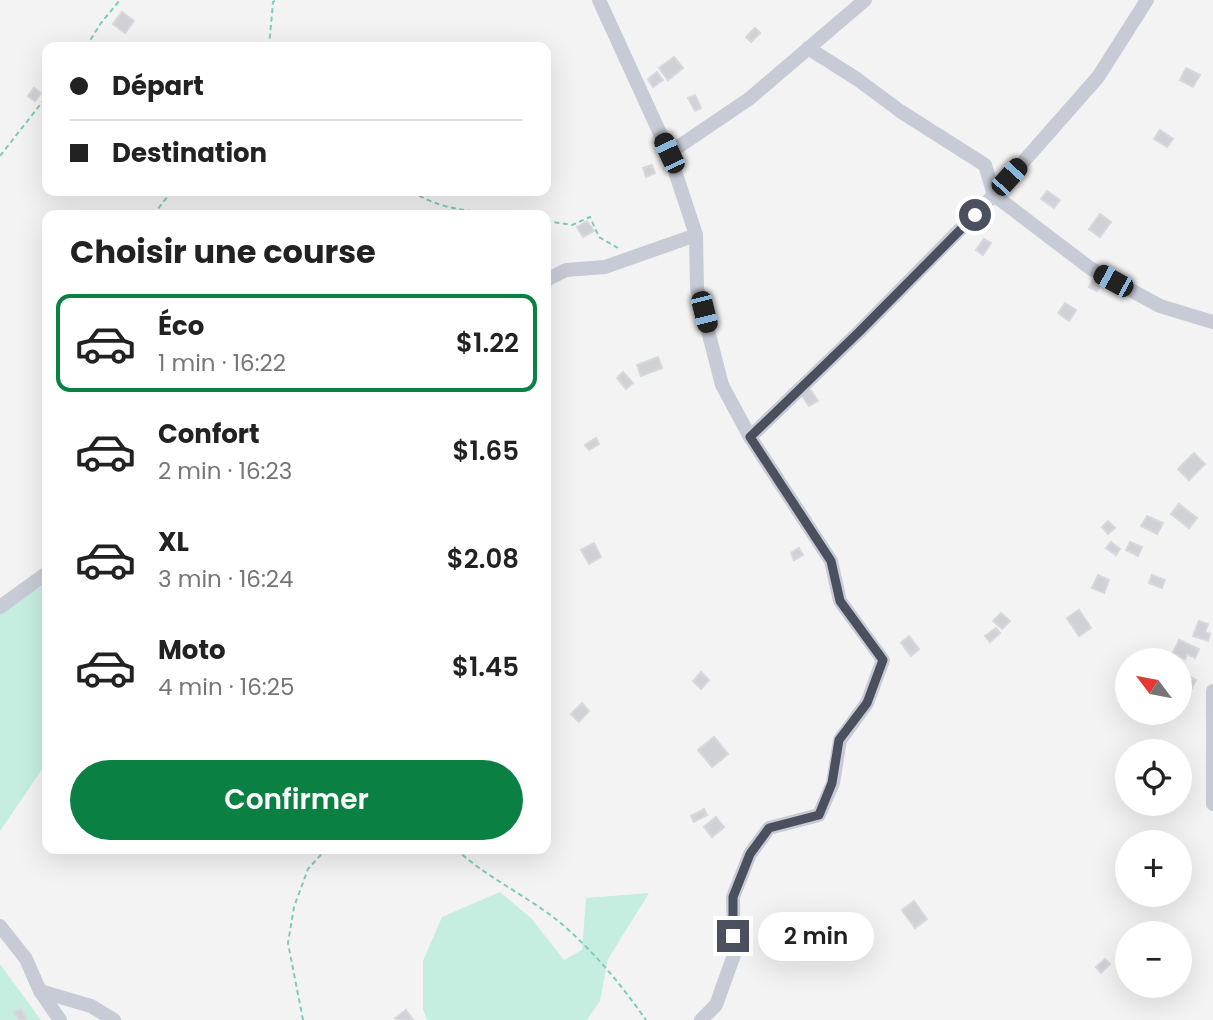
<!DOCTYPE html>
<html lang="fr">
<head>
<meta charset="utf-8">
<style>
	:root { --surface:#fff; --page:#f6f6f6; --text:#222; --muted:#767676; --line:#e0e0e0; --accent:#0b8043 }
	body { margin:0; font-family:Poppins,sans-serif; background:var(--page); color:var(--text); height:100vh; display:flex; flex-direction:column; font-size:26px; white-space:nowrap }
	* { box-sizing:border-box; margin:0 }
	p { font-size:23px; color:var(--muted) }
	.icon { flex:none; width:38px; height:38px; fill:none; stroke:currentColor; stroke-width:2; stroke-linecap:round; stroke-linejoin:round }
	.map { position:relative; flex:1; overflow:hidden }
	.drawer { position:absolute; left:42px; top:210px; width:509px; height:644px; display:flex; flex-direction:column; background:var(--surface); border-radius:14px; box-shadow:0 7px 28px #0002 }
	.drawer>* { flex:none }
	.banner { position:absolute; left:42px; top:42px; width:509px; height:154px; border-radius:14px; box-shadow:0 7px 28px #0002; display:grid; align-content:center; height:154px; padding:0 28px; background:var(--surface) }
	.needle { width:46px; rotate:302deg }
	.buttons { position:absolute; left:1115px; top:648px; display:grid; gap:14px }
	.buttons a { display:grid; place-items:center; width:77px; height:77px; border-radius:50%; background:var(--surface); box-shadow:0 7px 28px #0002; font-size:35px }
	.end { position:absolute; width:32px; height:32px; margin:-16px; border:9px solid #4b505f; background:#fff; box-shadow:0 0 0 4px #fff }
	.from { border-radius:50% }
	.bubble { position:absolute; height:49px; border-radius:24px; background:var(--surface); box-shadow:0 7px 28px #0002; font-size:23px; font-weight:600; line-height:49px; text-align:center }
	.car { position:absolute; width:21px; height:42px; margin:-21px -10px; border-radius:9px; box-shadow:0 0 5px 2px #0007; background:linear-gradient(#222 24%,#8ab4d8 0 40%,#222 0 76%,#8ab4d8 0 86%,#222 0) }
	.banner b { display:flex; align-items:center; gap:24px; height:66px; font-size:26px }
	.banner b+b { border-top:2px solid var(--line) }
	.banner i { width:18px; height:18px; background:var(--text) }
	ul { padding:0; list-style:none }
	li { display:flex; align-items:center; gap:21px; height:98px; margin:0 14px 10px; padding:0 14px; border:4px solid transparent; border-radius:14px }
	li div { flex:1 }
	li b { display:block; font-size:26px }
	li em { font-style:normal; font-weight:600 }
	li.current { border-color:var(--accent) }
	li>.icon { width:63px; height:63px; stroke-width:1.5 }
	h2 { padding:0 28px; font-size:32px; line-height:84px }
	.action { display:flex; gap:14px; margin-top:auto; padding:14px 28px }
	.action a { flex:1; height:80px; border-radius:42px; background:var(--accent); color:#fff; font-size:28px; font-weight:600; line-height:80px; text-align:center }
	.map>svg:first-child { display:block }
	.green { fill:#c5eee1 }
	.building { fill:#d0d1d6; stroke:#d7d7dd; stroke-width:2 }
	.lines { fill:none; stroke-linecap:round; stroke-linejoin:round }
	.path { stroke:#7fcabb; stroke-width:2; stroke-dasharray:5 3.5; stroke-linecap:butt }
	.minor { stroke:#c7cbd6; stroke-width:14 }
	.route { stroke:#4b505f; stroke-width:9 }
</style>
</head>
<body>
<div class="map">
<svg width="1213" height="1020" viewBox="0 0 1213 1020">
	<rect width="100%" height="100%" fill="#f4f3f3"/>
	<!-- green -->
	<g class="green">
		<path d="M47,583v179l-47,69v-219z"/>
		<path d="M500,892l31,26 33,42 18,-10 4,-52 63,-5 -41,66 -8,42 -13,19h-160l-4,-11v-48l19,-44z"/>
		<path d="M0,964l41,56h-41z"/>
	</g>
	<!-- building -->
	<g class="building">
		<path d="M122,12l12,9 -9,12 -12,-9z"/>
		<path d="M755,28l5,5 -9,9 -5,-5z"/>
		<path d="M674,57l9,11 -15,12 -9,-12z"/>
		<path d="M1186,68l14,7 -7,12 -13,-7z"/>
		<path d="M657,72l6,8 -10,7 -5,-8z"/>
		<path d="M34,88l7,5 -6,8 -7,-5z"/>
		<path d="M695,95l6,13 -6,3 -7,-13z"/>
		<path d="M1160,130l13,9 -6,8 -13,-8z"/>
		<path d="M652,165l3,8 -9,4 -3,-9z"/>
		<path d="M1047,191l13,9 -6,8 -13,-9z"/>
		<path d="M1100,214l11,8 -11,15 -11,-8z"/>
		<path d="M587,221l7,10 -11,6 -6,-10z"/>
		<path d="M984,239l7,4 -8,12 -7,-5z"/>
		<path d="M1096,275l8,5 -7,11 -8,-4z"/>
		<path d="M1065,303l11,7 -7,11 -11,-8z"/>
		<path d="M658,357l4,11 -21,8 -4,-11z"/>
		<path d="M623,372l10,11 -7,6 -9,-11z"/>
		<path d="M809,388l9,13 -9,5 -8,-12z"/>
		<path d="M596,438l3,6 -10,6 -4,-5z"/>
		<path d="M1194,453l11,11 -16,16 -11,-11z"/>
		<path d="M1179,504l18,14 -8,10 -18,-14z"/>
		<path d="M1147,516l16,7 -6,11 -16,-8z"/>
		<path d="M1108,521l7,7 -7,6 -6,-7z"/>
		<path d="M1111,542l9,7 -4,6 -10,-7z"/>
		<path d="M1130,542l12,5 -4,9 -12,-6z"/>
		<path d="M594,543l7,14 -12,7 -8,-14z"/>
		<path d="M799,548l4,7 -9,5 -3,-7z"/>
		<path d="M1098,575l11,5 -5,13 -12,-5z"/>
		<path d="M1152,575l13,5 -3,8 -13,-5z"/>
		<path d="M1079,610l12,18 -12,8 -12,-18z"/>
		<path d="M1001,613l9,8 -8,8 -9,-8z"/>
		<path d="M1199,621l9,3 -3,8 5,2 -2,7 -15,-5z"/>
		<path d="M996,628l4,5 -10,9 -5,-6z"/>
		<path d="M909,636l10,13 -8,7 -10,-13z"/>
		<path d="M1179,640l20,9 -4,9 -8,-4 -2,5 -12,-6z"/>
		<path d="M701,672l8,8 -8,9 -8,-8z"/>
		<path d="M1187,675l9,5 -4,8 -10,-4z"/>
		<path d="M582,703l7,8 -10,11 -8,-8z"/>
		<path d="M714,737l14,17 -16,13 -14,-17z"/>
		<path d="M704,809l3,6 -13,7 -3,-6z"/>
		<path d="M716,817l8,10 -12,10 -8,-10z"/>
		<path d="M914,901l13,18 -12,9 -13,-18z"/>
		<path d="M1105,959l5,5 -9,9 -5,-6z"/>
		<path d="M21,1009l5,10 -2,1h-5l-5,-8z"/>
		<path d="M406,1010l7,10h-16l-2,-2z"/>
	</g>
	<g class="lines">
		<!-- path -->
		<g class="path">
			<path d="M86,47l15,-24 19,-23"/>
			<path d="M269,47l4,-45 3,-2"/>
			<path d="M0,156l47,-60"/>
			<path d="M412,191c27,19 60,20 92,24"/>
			<path d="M153,215l19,-24"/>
			<path d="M546,221l26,4 18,-8 9,20 19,11"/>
			<path d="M456,849c30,28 69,46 101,71 35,29 63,63 89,100"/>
			<path d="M303,1020l-15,-77 6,-36 14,-38 18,-20"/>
		</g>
		<!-- minor -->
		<g class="minor">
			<path d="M599,0l70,153 27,82 1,53 25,97 28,52 81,124 9,40 43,59 -16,43 -27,37 -7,43 -14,32 -50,13 -19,26 -17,43 1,58 -18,50 -15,15"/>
			<path d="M808,48l49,31 43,32 85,54 9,30 96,73 70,38 53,16"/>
			<path d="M669,153l80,-54 116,-99"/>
			<path d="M546,280l20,-10 39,-3 91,-32"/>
			<path d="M750,437l109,-105 135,-137 104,-118 49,-77"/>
			<path d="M0,607l47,-34"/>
			<path d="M1213,691v113"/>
			<path d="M0,926l26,33 14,32 51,15 23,14"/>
			<path d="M40,991l20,29"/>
		</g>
	</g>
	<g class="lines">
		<!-- route -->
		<path class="route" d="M733,936v-39l17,-43 19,-26 50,-13 13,-32 7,-43 28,-37 16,-43 -43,-59 -9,-40 -81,-124 109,-105 116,-117"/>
	</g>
</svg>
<div class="buttons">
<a><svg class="needle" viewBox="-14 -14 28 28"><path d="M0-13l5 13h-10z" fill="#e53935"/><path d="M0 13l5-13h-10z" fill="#767676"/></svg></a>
<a><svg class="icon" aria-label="locate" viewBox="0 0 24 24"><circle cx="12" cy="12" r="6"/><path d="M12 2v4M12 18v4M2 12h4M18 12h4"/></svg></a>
<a>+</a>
<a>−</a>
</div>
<i class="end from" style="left:975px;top:215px"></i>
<i class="end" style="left:733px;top:936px"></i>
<div class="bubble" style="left:758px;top:912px;width:116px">2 min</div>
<i class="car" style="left:669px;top:153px;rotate:335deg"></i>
<i class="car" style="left:1009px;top:177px;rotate:42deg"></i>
<i class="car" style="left:1113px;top:281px;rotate:299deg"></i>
<i class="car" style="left:704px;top:312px;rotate:166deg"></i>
<div class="banner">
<b><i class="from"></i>Départ</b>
<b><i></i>Destination</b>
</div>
<section class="drawer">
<h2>Choisir une course</h2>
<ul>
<li class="current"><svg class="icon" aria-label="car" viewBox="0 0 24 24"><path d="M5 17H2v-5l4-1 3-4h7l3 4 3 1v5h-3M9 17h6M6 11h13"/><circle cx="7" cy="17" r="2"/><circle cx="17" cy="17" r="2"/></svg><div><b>Éco</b><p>1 min · 16:22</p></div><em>$1.22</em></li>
<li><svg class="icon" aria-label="car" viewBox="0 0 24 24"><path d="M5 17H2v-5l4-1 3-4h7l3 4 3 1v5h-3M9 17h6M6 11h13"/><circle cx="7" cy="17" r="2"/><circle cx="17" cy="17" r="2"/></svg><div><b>Confort</b><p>2 min · 16:23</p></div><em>$1.65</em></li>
<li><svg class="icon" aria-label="car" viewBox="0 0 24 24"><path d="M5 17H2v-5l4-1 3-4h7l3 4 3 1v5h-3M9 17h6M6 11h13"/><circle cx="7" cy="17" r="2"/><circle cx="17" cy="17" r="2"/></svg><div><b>XL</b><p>3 min · 16:24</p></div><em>$2.08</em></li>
<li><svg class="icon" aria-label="car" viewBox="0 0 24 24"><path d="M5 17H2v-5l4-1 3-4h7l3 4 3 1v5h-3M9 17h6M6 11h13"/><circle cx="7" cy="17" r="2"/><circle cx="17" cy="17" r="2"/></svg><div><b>Moto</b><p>4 min · 16:25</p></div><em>$1.45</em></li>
</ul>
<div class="action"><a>Confirmer</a></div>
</section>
</div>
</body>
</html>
